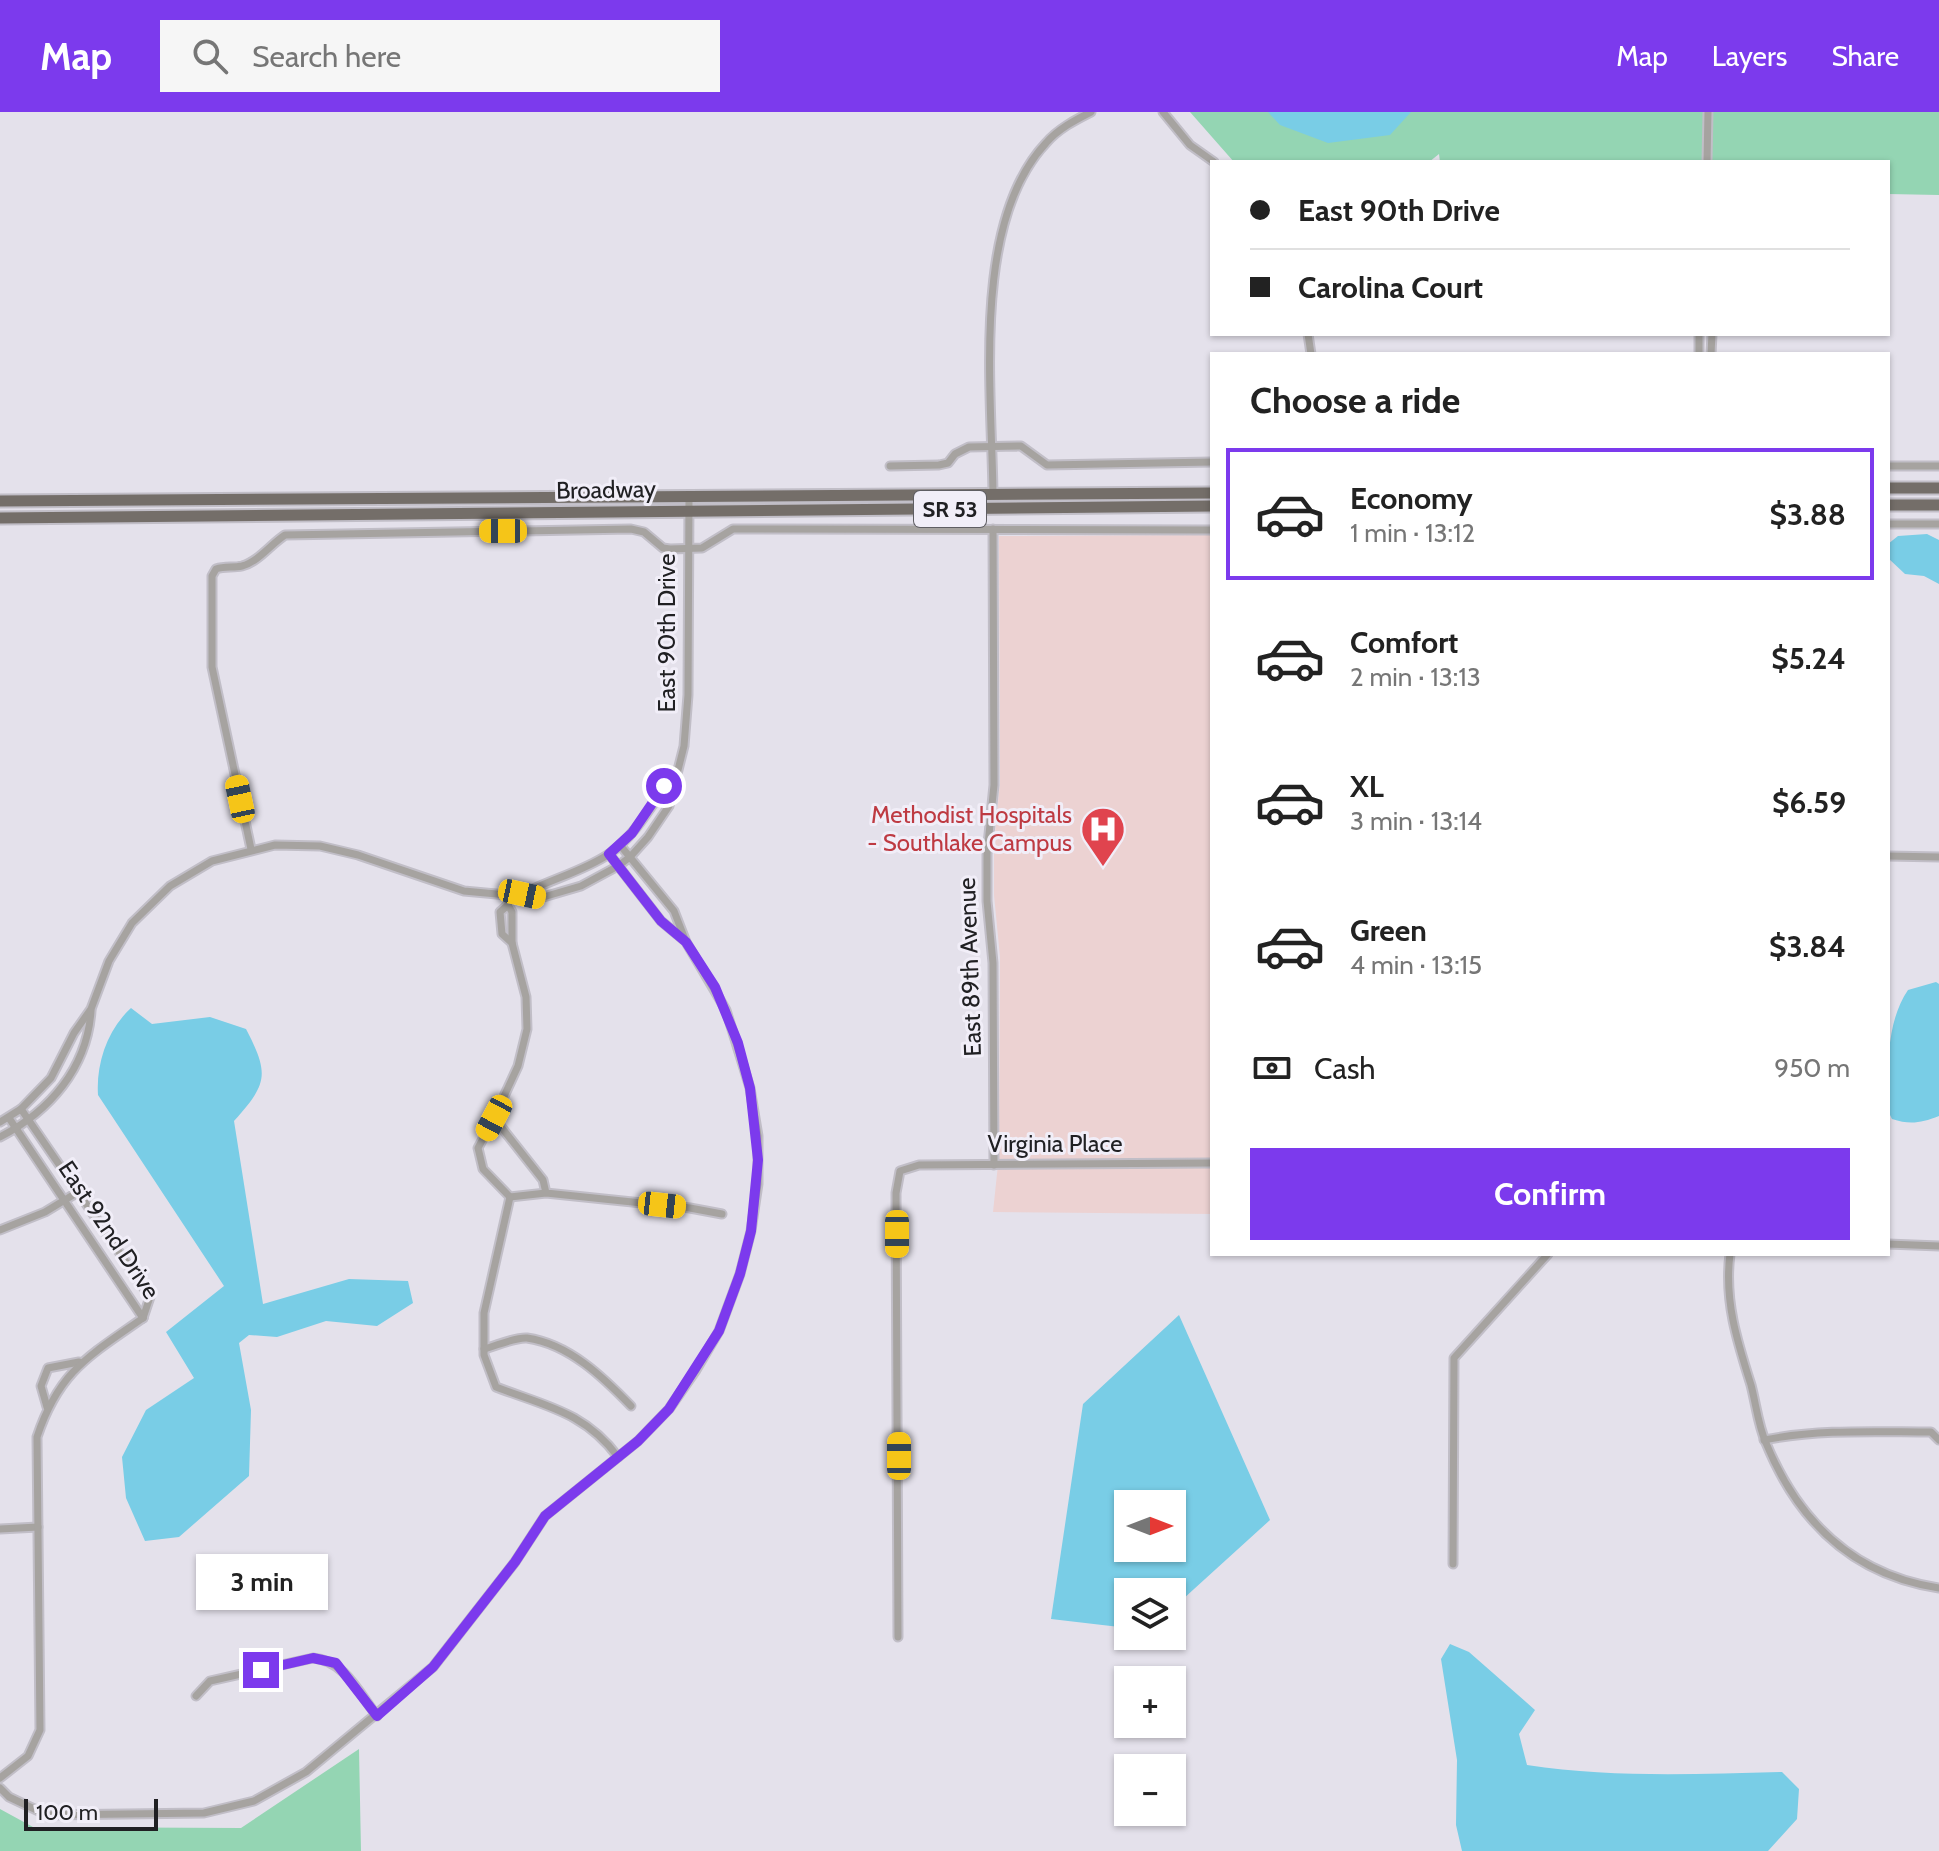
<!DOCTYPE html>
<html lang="en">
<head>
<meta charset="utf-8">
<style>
	:root { --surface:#fff; --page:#f6f6f6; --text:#222; --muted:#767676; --line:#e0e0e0; --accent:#7c3aed }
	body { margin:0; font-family:Cabin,sans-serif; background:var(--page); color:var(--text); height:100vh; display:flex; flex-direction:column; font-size:30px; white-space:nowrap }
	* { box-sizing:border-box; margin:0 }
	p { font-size:26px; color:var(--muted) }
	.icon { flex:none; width:44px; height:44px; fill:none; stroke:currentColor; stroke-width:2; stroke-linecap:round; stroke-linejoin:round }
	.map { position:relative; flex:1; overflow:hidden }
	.drawer { position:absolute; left:1210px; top:240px; width:680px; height:904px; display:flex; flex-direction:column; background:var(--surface); border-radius:0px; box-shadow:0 2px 6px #0004 }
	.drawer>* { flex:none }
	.banner { position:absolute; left:1210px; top:48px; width:680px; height:176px; border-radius:0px; box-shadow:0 2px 6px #0004; display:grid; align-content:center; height:176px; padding:0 40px; background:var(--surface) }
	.needle { width:52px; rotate:90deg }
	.fabs { position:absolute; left:1114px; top:1378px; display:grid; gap:16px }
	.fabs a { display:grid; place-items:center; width:72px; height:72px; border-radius:0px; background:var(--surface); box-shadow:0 2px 6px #0004; font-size:40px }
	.scale { position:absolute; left:24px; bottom:20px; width:134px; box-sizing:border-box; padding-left:8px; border:4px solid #202023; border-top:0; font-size:22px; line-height:28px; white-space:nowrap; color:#202023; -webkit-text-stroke:6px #f1eef8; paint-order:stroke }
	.end { position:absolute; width:36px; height:36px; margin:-18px; border:10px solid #7c3aed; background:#fff; box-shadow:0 0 0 4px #fff }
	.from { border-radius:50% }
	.bubble { position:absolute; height:56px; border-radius:0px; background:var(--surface); box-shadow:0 2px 6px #0004; font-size:26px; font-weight:800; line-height:56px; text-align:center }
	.car { position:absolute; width:24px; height:48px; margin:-24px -12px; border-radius:10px; box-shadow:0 0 6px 2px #0007; background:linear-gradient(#f5c518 24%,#345 0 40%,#f5c518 0 76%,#345 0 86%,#f5c518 0) }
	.banner b { display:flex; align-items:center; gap:28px; height:76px; font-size:30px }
	.banner b+b { border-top:2px solid var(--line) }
	.banner i { width:20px; height:20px; background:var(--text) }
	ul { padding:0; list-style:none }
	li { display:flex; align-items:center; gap:24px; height:132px; margin:0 16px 12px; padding:0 24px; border:4px solid transparent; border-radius:0px }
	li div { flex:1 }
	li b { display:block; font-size:30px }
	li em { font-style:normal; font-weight:800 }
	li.selected { border-color:var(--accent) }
	li>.icon { width:72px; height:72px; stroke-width:1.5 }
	h2 { padding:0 40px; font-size:36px; line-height:96px }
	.pay { display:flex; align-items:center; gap:20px; height:88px; padding:0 40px; font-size:30px }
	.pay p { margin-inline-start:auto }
	.button { display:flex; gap:16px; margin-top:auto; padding:16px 40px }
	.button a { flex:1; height:92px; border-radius:0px; background:var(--accent); color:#fff; font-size:32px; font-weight:800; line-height:92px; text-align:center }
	header { display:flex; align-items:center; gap:48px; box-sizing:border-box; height:112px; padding:0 40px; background:var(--accent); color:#fff }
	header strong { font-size:38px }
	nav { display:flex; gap:44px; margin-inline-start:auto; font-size:28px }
	.search { width:560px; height:72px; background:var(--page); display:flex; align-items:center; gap:20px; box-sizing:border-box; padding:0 28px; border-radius:0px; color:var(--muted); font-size:30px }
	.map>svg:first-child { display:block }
	.medical { fill:#ecd2d2 }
	.green { fill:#94d5b3 }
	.water { fill:#79cde6; fill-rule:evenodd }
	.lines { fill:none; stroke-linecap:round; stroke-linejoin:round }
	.minor-casing { stroke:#c1bec7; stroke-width:11 }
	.primary-casing { stroke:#c1bec7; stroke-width:15 }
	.minor { stroke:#a6a3a0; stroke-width:7 }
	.primary { stroke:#746e69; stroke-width:11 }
	.route { stroke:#7c3aed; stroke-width:10 }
	.labels { text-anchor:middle; stroke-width:6; stroke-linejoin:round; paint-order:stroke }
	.shield { fill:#f1eef8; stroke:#5f5e63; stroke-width:2 }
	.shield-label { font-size:22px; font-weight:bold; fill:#202023 }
	.street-label { font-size:24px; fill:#202023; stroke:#f1eef8 }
	.health-label { font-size:24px; fill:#be3a42; stroke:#f1eef8; text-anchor:end }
</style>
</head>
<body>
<header>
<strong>Map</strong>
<div class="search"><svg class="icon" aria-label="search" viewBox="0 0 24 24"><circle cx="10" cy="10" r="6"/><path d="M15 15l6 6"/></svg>Search here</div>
<nav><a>Map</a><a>Layers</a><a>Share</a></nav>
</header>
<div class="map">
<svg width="1939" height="1739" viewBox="0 0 1939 1739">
	<rect width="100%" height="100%" fill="#e4e1eb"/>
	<!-- medical -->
	<path class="medical" d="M1212,423v679l-219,-2 6,-57 1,-198 -6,-62v-53l6,-59 -1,-247z"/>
	<!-- green -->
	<g class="green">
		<path d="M1190,0h749v83l-51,-1v-32h-448l-1,-8 -10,8h-195z"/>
		<path d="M359,1637l2,102h-361v-42l33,18 208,1z"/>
	</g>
	<!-- water -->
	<g class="water">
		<path d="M1268,0h143l-21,23 -62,8 -48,-18z"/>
		<path d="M1927,422l12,6v44l-15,-8 -19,-2 -17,-16v-14l10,-8z"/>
		<path d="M1936,870l3,2v132c-18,7 -29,9 -47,3l-4,-8c0,-40 -3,-87 20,-121z"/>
		<path d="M131,896l21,16 58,-7 36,12c24,46 21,55 -12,92l29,183 86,-25 59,2 5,22 -36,23 -51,-5 -49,16 -28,-2 -10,8 12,67 -2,66 -70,61 -34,4 -19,-43 -4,-41 24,-47 48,-32 -28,-46 58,-46 -126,-191c-2,-31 9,-65 33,-87z"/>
		<path d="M1179,1203l91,205 -98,89v-17h-44v36l-77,-9 32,-215zM1172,1392v44h-44v-44z"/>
		<path d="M1450,1532l19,8 66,58 -16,24 8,31c85,13 169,9 255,7l17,17 -2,30 -29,32h-306l-6,-26 1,-65 -16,-101z"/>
	</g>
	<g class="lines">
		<!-- minor casing -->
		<g class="minor-casing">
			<g id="minor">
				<path d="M1163,0l27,33 24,17"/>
				<path d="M1707,50l1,-50"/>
				<path d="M1308,222l3,20"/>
				<path d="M1699,242v-20"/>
				<path d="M1711,242l1,-20"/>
				<path d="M890,354l49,-1 9,-2 7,-9 14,-7 52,-1 26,19 165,-3"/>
				<path d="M1888,354h51"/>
				<path d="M993,383c-1,-103 -22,-272 53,-352 12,-14 29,-23 45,-31"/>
				<path d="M1888,412h51"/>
				<path d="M993,417l1,256 -7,69v47l6,62 1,202"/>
				<path d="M251,737l-39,-182v-91l4,-7c9,-3 17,-1 26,-3 16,-4 29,-22 43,-31l346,-6 13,3 19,16 7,1 32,-1 31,-19 479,1"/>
				<path d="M609,742l52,67 23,19"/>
				<path d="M1888,744l51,1"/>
				<path d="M523,782c28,-15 59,-22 86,-40 30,-21 46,-56 68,-84"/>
				<path d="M508,793l-8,7 2,22 10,9"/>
				<path d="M21,997l129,188 -7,21"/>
				<path d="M9,1006l134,200"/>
				<path d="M494,1006l24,-52 9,-37 -1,-32 -14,-54v-31l-4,-7v-10"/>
				<path d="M0,1010l21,-13 30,-31 23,-45 17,-24 18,-48 23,-38 38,-37 42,-25 63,-16 45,1 38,9 106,36 76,7 41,-12 37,-20 12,-9 18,-20 21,-31 15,-60 4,-51 1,-198"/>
				<path d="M0,1025c50,-26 87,-69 91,-126"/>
				<path d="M546,1081l-3,-13 -49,-62 -16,30 5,21 27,28 36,-4 144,15 32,6"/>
				<path d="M510,1085l-26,116v42l12,32c49,19 89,25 122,70"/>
				<path d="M0,1118l45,-18 33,-20"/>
				<path d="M1888,1132l51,2"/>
				<path d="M1730,1142c-6,46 7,87 21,131 5,19 7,40 15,58 32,78 87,132 173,145"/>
				<path d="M484,1237c12,-3 31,-12 43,-11 42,6 76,39 104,68"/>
				<path d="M47,1295l-6,-21 7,-18 31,-6"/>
				<path d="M1764,1328c55,-11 111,-8 167,-8l8,8"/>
				<path d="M0,1417l38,-2"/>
				<path d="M1453,1452l1,-206 94,-104"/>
				<path d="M898,1525l-2,-444 4,-22 19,-6 293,-2"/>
				<path d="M196,1584l14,-15 103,-23c31,2 46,35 64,58"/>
				<path d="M0,1666l28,-22 12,-26 -3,-293c22,-66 52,-81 106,-119"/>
				<path d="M0,1676l9,9 38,18 157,-2 50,-12 52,-29 127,-105 82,-105 30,-46 93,-75 31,-32 27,-39 23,-39 21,-57 11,-43 7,-47v-48l-8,-48 -24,-78 -40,-68 -12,-31 -54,-66"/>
			</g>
		</g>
		<!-- primary casing -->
		<g class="primary-casing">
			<g id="primary">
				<path d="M1888,376h51"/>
				<path d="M0,389l1212,-8"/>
				<path d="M1888,393h51"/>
				<path d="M0,406l1212,-12"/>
			</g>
		</g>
		<!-- minor -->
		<use href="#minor" class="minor"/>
		<!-- primary -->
		<use href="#primary" class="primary"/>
	</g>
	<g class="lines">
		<!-- route -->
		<path class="route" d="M261,1558l52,-12 23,5 41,53 56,-49 82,-105 30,-46 93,-75 31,-32 50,-78 21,-57 11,-43 7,-71 -8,-72 -12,-45 -23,-56 -29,-45 -25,-21 -52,-67 23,-21 32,-47"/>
	</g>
	<!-- icons -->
	<defs>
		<g id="hospital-pin" transform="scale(2.3)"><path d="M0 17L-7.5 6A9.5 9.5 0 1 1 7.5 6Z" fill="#e0444e" stroke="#f1eef8"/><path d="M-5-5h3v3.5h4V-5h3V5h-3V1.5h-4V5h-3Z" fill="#fff"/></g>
	</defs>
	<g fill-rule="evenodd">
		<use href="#hospital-pin" x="1103" y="717"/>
	</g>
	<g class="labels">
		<!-- shield labels -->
		<rect class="shield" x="914" y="379" width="72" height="36" rx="6"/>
		<g class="shield-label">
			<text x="950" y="405">SR 53</text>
		</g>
		<!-- street labels -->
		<g class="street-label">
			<text transform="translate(606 378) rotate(-1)" y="8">Broadway</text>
			<text transform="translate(667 521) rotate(-90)" y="8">East 90th Drive</text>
			<text transform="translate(970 855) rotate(-92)" y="8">East 89th Avenue</text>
			<text x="1055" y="1040">Virginia Place</text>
			<text transform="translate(109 1118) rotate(56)" y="8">East 92nd Drive</text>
		</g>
		<!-- health labels -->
		<g class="health-label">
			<text x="1072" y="711">Methodist Hospitals<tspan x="1072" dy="28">- Southlake Campus</tspan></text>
		</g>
	</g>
</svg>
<div class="fabs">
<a><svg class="needle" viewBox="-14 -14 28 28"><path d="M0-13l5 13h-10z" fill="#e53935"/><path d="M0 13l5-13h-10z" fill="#767676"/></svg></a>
<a><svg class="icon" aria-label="layers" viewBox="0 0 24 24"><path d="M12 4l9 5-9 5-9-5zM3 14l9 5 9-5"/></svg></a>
<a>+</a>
<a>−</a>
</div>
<div class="scale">100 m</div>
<i class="end from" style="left:664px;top:674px"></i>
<i class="end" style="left:261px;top:1558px"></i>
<div class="bubble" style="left:196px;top:1442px;width:132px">3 min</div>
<i class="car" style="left:503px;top:419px;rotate:270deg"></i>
<i class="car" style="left:240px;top:687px;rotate:348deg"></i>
<i class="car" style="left:522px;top:782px;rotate:102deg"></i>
<i class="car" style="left:494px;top:1006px;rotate:208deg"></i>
<i class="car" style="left:662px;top:1093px;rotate:96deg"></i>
<i class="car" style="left:897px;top:1122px;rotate:180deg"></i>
<i class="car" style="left:899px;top:1344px;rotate:0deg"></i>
<div class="banner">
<b><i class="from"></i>East 90th Drive</b>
<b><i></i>Carolina Court</b>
</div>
<section class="drawer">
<h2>Choose a ride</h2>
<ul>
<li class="selected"><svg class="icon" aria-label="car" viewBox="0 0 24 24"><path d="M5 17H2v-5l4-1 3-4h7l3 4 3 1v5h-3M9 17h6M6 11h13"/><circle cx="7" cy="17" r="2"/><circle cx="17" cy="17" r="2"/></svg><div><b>Economy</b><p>1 min · 13:12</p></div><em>$3.88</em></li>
<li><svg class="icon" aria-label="car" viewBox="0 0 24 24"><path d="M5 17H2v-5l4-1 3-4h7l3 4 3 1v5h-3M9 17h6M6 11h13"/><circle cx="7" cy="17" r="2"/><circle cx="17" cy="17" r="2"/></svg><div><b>Comfort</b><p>2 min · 13:13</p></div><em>$5.24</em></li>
<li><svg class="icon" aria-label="car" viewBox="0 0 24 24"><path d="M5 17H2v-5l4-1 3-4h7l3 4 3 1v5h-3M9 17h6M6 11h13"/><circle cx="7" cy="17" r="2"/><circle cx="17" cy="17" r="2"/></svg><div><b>XL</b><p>3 min · 13:14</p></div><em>$6.59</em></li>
<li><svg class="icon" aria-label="car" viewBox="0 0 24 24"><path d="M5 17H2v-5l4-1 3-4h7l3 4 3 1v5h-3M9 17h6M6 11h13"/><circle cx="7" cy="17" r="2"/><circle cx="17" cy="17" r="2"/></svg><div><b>Green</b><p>4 min · 13:15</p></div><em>$3.84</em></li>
</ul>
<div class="pay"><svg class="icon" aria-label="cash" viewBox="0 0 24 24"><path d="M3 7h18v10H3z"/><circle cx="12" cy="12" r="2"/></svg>Cash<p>950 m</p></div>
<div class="button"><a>Confirm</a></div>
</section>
</div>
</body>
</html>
